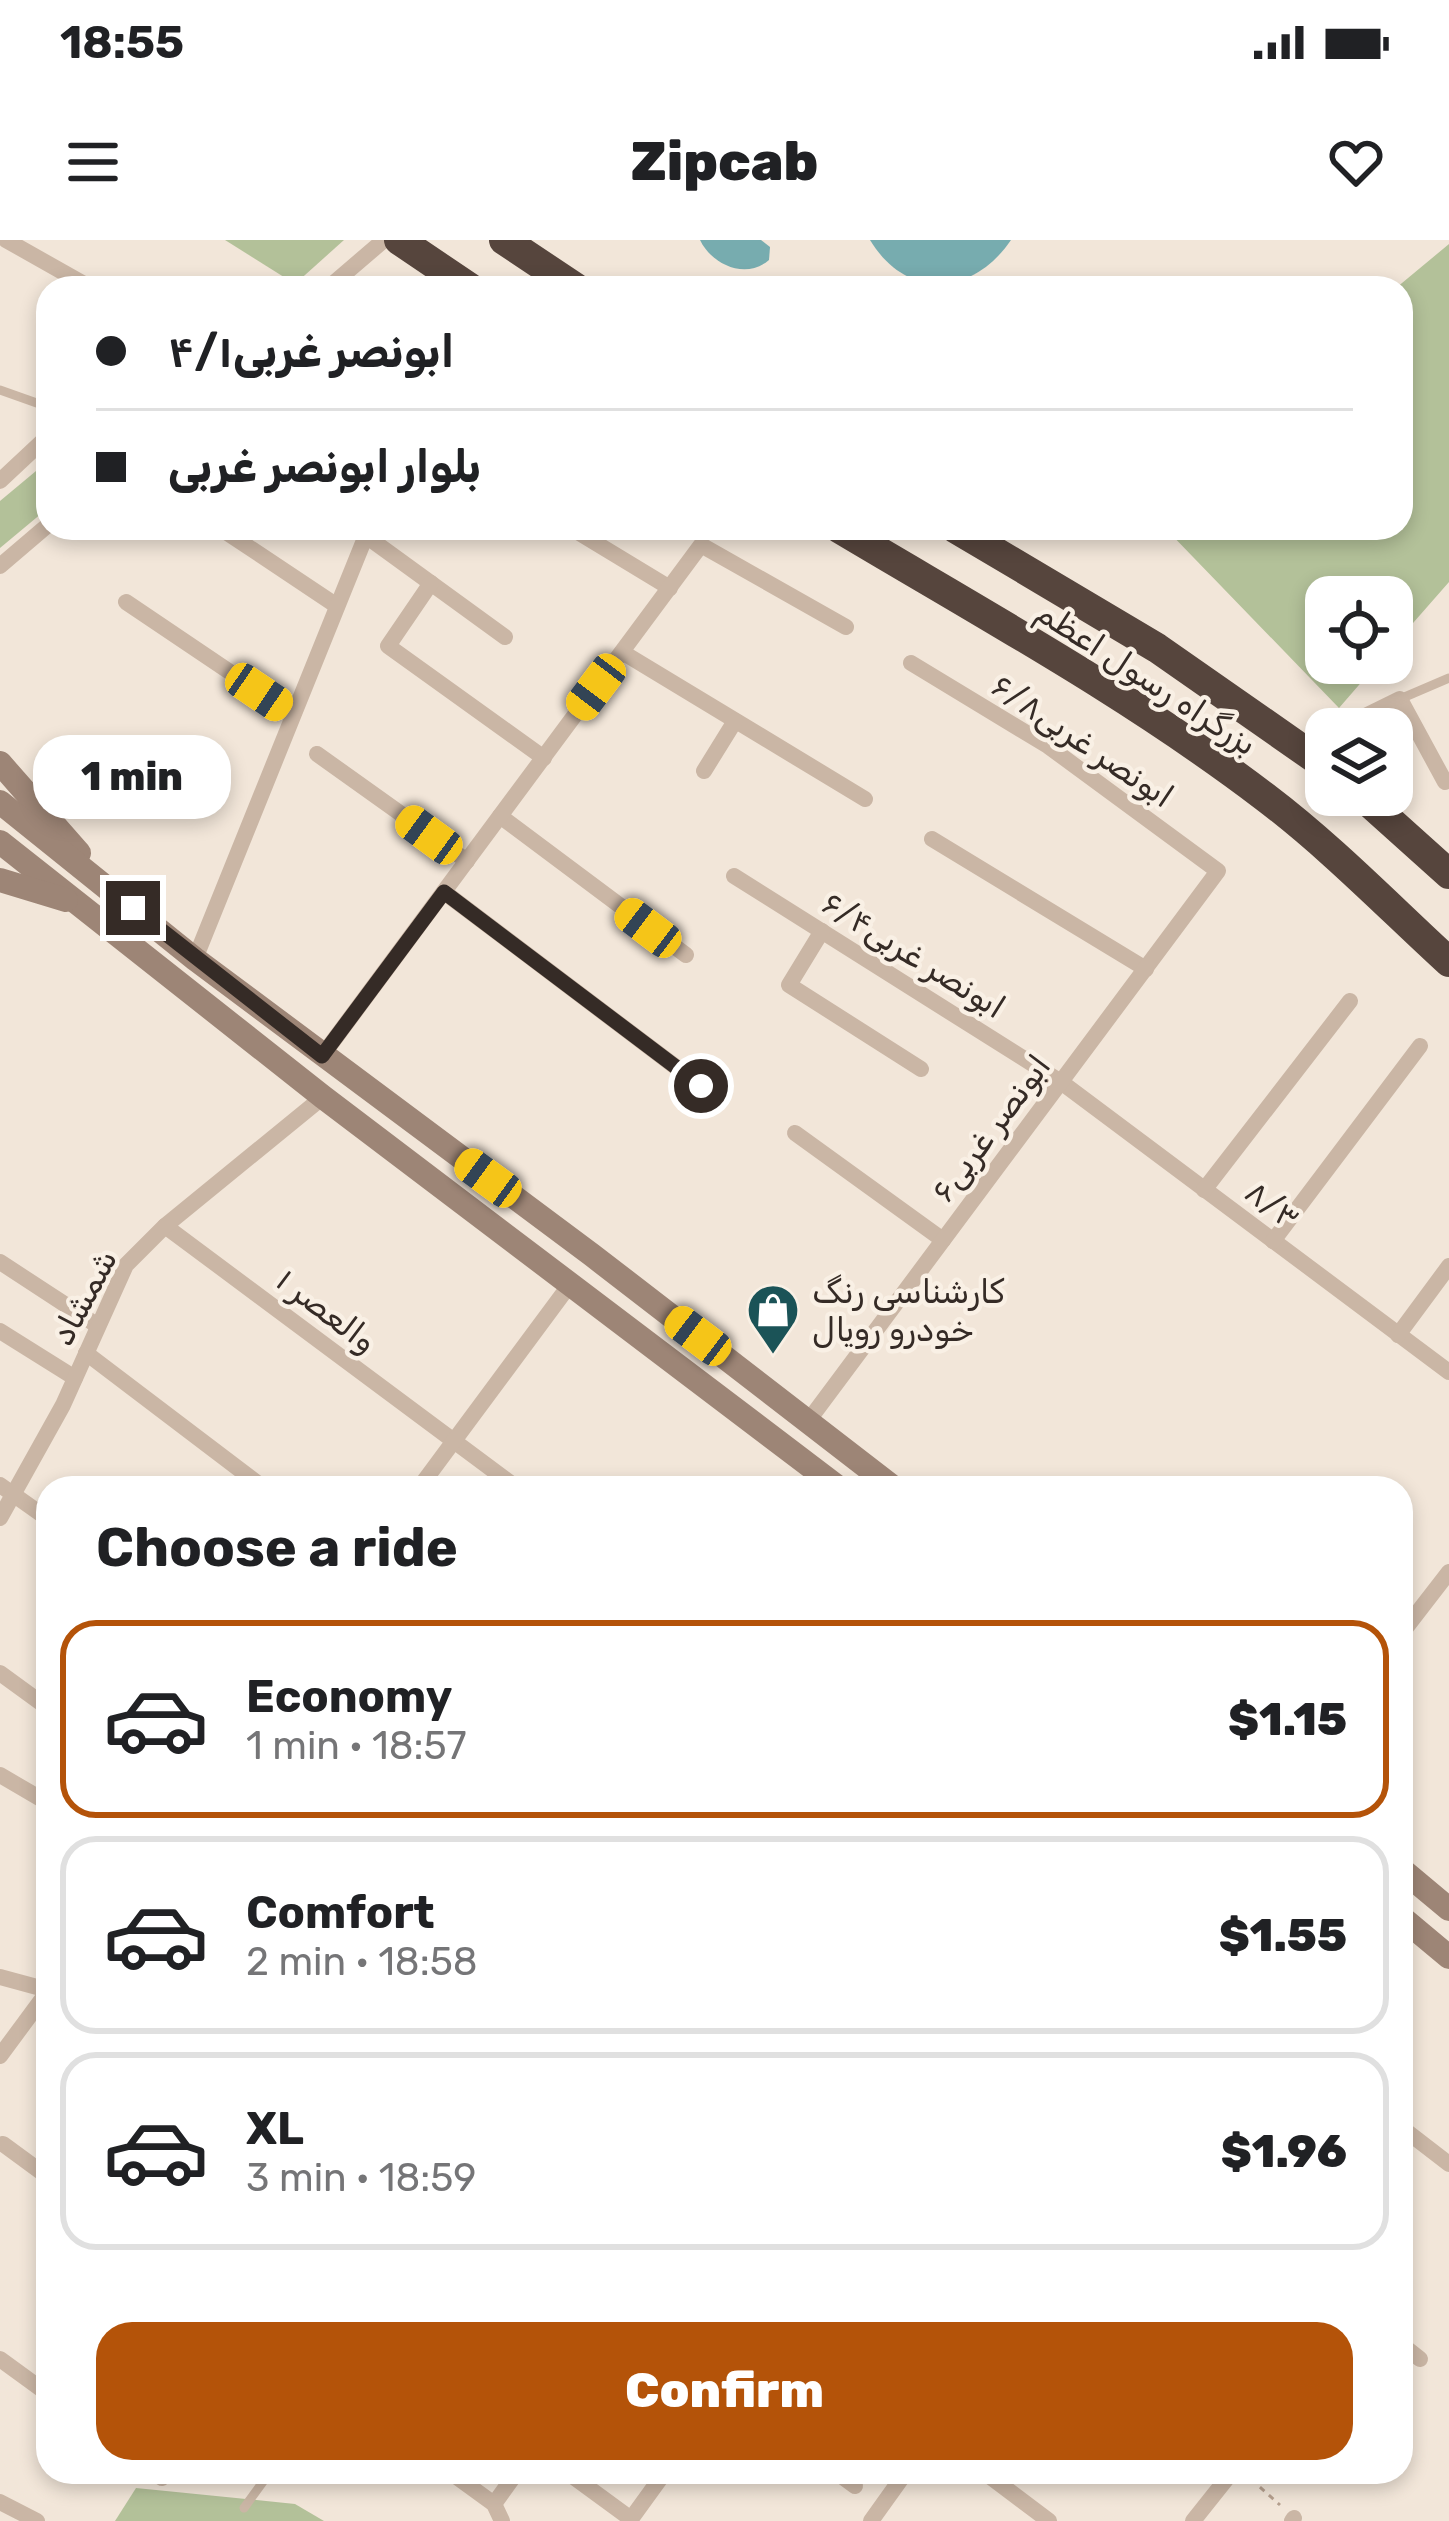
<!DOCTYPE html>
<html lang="en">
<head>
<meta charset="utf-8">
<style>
	:root { --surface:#fff; --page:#f2f2f2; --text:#202124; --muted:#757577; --line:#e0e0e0; --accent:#b45309 }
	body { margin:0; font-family:Rubik,"Noto Sans Arabic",sans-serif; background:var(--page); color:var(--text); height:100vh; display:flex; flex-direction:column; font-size:45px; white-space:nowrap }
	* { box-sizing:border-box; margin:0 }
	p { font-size:39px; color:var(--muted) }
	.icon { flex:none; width:66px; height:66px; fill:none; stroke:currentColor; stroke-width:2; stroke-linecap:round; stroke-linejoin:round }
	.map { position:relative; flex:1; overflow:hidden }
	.drawer { position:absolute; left:36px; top:1236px; width:1377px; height:1008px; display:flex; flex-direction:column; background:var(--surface); border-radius:36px; box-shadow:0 6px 18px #0003 }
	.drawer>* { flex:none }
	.guide { position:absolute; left:36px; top:36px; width:1377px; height:264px; border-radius:36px; box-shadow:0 6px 18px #0003; display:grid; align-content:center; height:264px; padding:0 60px; background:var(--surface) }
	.fabs { position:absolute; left:1305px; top:336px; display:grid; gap:24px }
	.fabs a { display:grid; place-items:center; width:108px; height:108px; border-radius:24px; background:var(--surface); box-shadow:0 6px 18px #0003; font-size:60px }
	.end { position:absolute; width:54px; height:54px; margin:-27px; border:15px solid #352b26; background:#fff; box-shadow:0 0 0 6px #fff }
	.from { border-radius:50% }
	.bubble { position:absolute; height:84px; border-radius:36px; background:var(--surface); box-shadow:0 6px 18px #0003; font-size:39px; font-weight:800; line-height:84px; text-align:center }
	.car { position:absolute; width:36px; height:72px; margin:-36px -18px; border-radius:15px; box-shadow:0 0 9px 3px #0007; background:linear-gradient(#f5c518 24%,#345 0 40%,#f5c518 0 76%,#345 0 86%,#f5c518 0) }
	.guide b { display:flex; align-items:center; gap:42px; height:114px; font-size:45px }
	.guide b+b { border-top:3px solid var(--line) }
	.guide i { width:30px; height:30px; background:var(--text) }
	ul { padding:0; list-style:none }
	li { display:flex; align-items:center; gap:36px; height:198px; margin:0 24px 18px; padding:0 36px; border:6px solid var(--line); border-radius:36px }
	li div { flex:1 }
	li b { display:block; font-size:45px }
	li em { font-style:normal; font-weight:800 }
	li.current { border-color:var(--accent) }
	li>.icon { width:108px; height:108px; stroke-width:1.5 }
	h2 { padding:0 60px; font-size:54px; line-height:144px }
	.button { display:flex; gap:24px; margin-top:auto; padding:24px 60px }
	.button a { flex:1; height:138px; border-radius:36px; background:var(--accent); color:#fff; font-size:48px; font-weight:800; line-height:138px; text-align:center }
	.status { display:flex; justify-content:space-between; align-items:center; height:84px; padding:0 60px; background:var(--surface); direction:ltr }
	.status svg { height:33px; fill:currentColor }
	header { display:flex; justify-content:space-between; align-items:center; height:156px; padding:0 60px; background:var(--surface); font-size:54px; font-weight:800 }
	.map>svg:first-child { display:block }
	.green { fill:#b3c199 }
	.water { fill:#77acaf }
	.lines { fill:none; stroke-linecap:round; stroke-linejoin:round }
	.path { stroke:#b6a08f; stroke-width:3; stroke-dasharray:6 6; stroke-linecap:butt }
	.lane { stroke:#cab6a5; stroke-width:9 }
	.street { stroke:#cab6a5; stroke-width:16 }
	.secondary { stroke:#9d8576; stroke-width:24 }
	.highway { stroke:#56453d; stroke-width:30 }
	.route { stroke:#352b26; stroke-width:15 }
	.labels { text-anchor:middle; stroke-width:9; stroke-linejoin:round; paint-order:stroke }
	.street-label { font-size:33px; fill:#352b26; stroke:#f9f0e5 }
	.poi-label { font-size:33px; fill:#352b26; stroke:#f9f0e5; text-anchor:start }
</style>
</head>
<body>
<div class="status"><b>18:55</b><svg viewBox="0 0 49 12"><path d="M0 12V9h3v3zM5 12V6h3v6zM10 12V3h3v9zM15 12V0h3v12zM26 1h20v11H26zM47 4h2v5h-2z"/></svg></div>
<header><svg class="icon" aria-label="menu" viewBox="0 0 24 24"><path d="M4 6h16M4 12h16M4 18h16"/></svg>Zipcab<svg class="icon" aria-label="heart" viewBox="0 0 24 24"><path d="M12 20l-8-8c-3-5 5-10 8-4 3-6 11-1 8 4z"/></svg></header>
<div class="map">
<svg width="1449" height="2281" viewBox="0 0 1449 2281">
	<rect width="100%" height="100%" fill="#f2e6d9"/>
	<!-- green -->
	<g class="green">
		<path d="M225,0h119l-49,44z"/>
		<path d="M1449,4v338l-57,65v-50h-66v66h52l-39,45 -174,-180h236v-240h-5z"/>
		<path d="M48,221v47l-48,40v-47z"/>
		<path d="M136,2248l159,16 29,17h-209z"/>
	</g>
	<!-- water -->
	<g class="water">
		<path d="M700,0h61l9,7 -1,13c-23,20 -57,5 -69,-20z"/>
		<path d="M870,0h141c-38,56 -104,61 -141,0z"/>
	</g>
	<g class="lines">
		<!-- path -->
		<path class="path" d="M1251,2239l29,26"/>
		<!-- lane -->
		<g class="lane">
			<path d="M0,150l48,17"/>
			<path d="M1400,459l49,-21"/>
			<path d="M244,2268l26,-36"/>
		</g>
		<!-- street -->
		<g class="street">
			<path d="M6,0l85,48"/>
			<path d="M328,48l56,-48"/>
			<path d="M0,241l48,-45"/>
			<path d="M220,288l117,78"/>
			<path d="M571,288l99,60"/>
			<path d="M366,296l139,101"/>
			<path d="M0,326l48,-41"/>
			<path d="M431,343l-43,63 156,112"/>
			<path d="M126,362l166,112"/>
			<path d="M622,412l243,147"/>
			<path d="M1339,489l61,-30 45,83"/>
			<path d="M317,514l150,107"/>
			<path d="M704,531l31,-50"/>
			<path d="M500,576l186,139"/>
			<path d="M932,599l214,130"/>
			<path d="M734,636l327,206 388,290"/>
			<path d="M444,652l257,194"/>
			<path d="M822,691l-33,54 132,84"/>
			<path d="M195,719l174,-431"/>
			<path d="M322,816l379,-511 145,82"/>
			<path d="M795,893l148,107"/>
			<path d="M1204,950l146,-189"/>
			<path d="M165,986l352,262"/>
			<path d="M1273,1001l147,-195"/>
			<path d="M0,1022l98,64"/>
			<path d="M0,1091l75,47"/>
			<path d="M1398,1095l51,-69"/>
			<path d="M86,1113l178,135"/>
			<path d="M809,1180l409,-549 -170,-125 -137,-83"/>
			<path d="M0,1245l48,34"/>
			<path d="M419,1248l152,-205"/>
			<path d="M0,1278l63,-113 63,-140 39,-39 158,-129"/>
			<path d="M1401,1394l48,-62"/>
			<path d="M0,1433l48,35"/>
			<path d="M0,1535l48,28"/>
			<path d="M0,1737l48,13"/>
			<path d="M0,1816l48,-65"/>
			<path d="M1401,1887l48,37"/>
			<path d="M3,1904l45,33"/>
			<path d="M1401,2104l19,15"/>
			<path d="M0,2119l48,35"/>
			<path d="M154,2232l8,6"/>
			<path d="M450,2232l44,32 8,17"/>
			<path d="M836,2232l19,14"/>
			<path d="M984,2232l65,49"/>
			<path d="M571,2235l60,44 34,-47"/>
			<path d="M0,2262l37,19"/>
			<path d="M494,2264l23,-32"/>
			<path d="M871,2281l35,-49"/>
			<path d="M1193,2281l39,-49"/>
			<path d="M1292,2281l2,-3"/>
		</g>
		<!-- secondary -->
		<g class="secondary">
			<path d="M0,523l79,90"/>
			<path d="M0,562l195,157 397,296 302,233"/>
			<path d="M0,602l323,255 516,391"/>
			<path d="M0,640l66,20"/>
			<path d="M1401,1629l48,40"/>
			<path d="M1401,1677l48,40"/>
		</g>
		<!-- highway -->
		<g class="highway">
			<path d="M399,0l71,48"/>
			<path d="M504,0l72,48"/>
			<path d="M839,288c144,86 292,167 426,269 66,50 123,109 184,165"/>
			<path d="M955,288l202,120 169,118"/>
			<path d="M1361,555l88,79"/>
		</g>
	</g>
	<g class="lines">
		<!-- route -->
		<path class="route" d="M133,668l189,148 122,-164 257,194"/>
	</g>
	<!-- icons -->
	<defs>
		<g id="shop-pin" transform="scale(2.7)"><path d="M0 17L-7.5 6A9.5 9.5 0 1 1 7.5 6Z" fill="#1b5357" stroke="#f9f0e5"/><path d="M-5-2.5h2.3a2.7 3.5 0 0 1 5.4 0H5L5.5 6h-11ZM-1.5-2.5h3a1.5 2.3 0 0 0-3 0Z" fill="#fff"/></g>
	</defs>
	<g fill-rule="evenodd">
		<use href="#shop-pin" x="773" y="1070"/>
	</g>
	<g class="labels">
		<!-- street labels -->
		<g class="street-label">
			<text transform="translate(1147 437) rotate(33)" y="12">بزرگراه رسول اعظم</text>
			<text transform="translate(1083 500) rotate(34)" y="12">۶/۸ابونصر غربی</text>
			<text transform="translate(914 714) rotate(32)" y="12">۶/۴ابونصر غربی</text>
			<text transform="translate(990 888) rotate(-53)" y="12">۶ابونصر غربی</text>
			<text transform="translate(1273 964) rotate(37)" y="12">۸/۳</text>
			<text transform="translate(83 1057) rotate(-62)" y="12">شمشاد</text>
			<text transform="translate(327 1070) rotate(37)" y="12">والعصر ۱</text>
		</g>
		<!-- poi labels -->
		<g class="poi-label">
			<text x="812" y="1063">کارشناسی رنگ<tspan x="812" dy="38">خودرو رویال</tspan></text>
		</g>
	</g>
</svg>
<div class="fabs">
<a><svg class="icon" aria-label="locate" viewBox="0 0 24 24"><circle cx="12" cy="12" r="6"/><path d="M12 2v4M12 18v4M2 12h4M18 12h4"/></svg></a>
<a><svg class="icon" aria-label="layers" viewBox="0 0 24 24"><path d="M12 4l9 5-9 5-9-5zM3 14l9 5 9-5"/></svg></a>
</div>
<i class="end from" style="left:701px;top:846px"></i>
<i class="end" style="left:133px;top:668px"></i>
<div class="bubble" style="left:33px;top:495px;width:198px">1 min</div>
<i class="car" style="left:596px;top:447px;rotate:217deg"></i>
<i class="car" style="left:259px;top:452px;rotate:124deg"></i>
<i class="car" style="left:429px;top:595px;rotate:306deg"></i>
<i class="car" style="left:648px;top:688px;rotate:307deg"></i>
<i class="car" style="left:488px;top:938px;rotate:306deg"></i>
<i class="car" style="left:698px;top:1096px;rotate:307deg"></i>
<div class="guide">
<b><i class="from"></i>۴/۱ابونصر غربی</b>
<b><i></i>بلوار ابونصر غربی</b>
</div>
<section class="drawer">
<h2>Choose a ride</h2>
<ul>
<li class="current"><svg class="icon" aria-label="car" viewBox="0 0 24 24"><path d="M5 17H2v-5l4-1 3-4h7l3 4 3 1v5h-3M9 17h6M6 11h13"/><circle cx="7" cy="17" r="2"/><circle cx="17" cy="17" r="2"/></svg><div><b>Economy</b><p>1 min · 18:57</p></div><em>$1.15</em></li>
<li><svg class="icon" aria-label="car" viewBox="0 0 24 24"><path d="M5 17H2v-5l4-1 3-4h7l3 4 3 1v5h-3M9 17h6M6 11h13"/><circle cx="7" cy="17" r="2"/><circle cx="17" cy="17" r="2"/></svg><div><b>Comfort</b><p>2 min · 18:58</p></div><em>$1.55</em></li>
<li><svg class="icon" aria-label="car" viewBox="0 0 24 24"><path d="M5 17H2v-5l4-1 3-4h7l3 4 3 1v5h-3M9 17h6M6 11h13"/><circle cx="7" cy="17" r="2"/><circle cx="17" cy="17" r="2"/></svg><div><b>XL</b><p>3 min · 18:59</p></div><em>$1.96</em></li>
</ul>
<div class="button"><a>Confirm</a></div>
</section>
</div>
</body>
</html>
